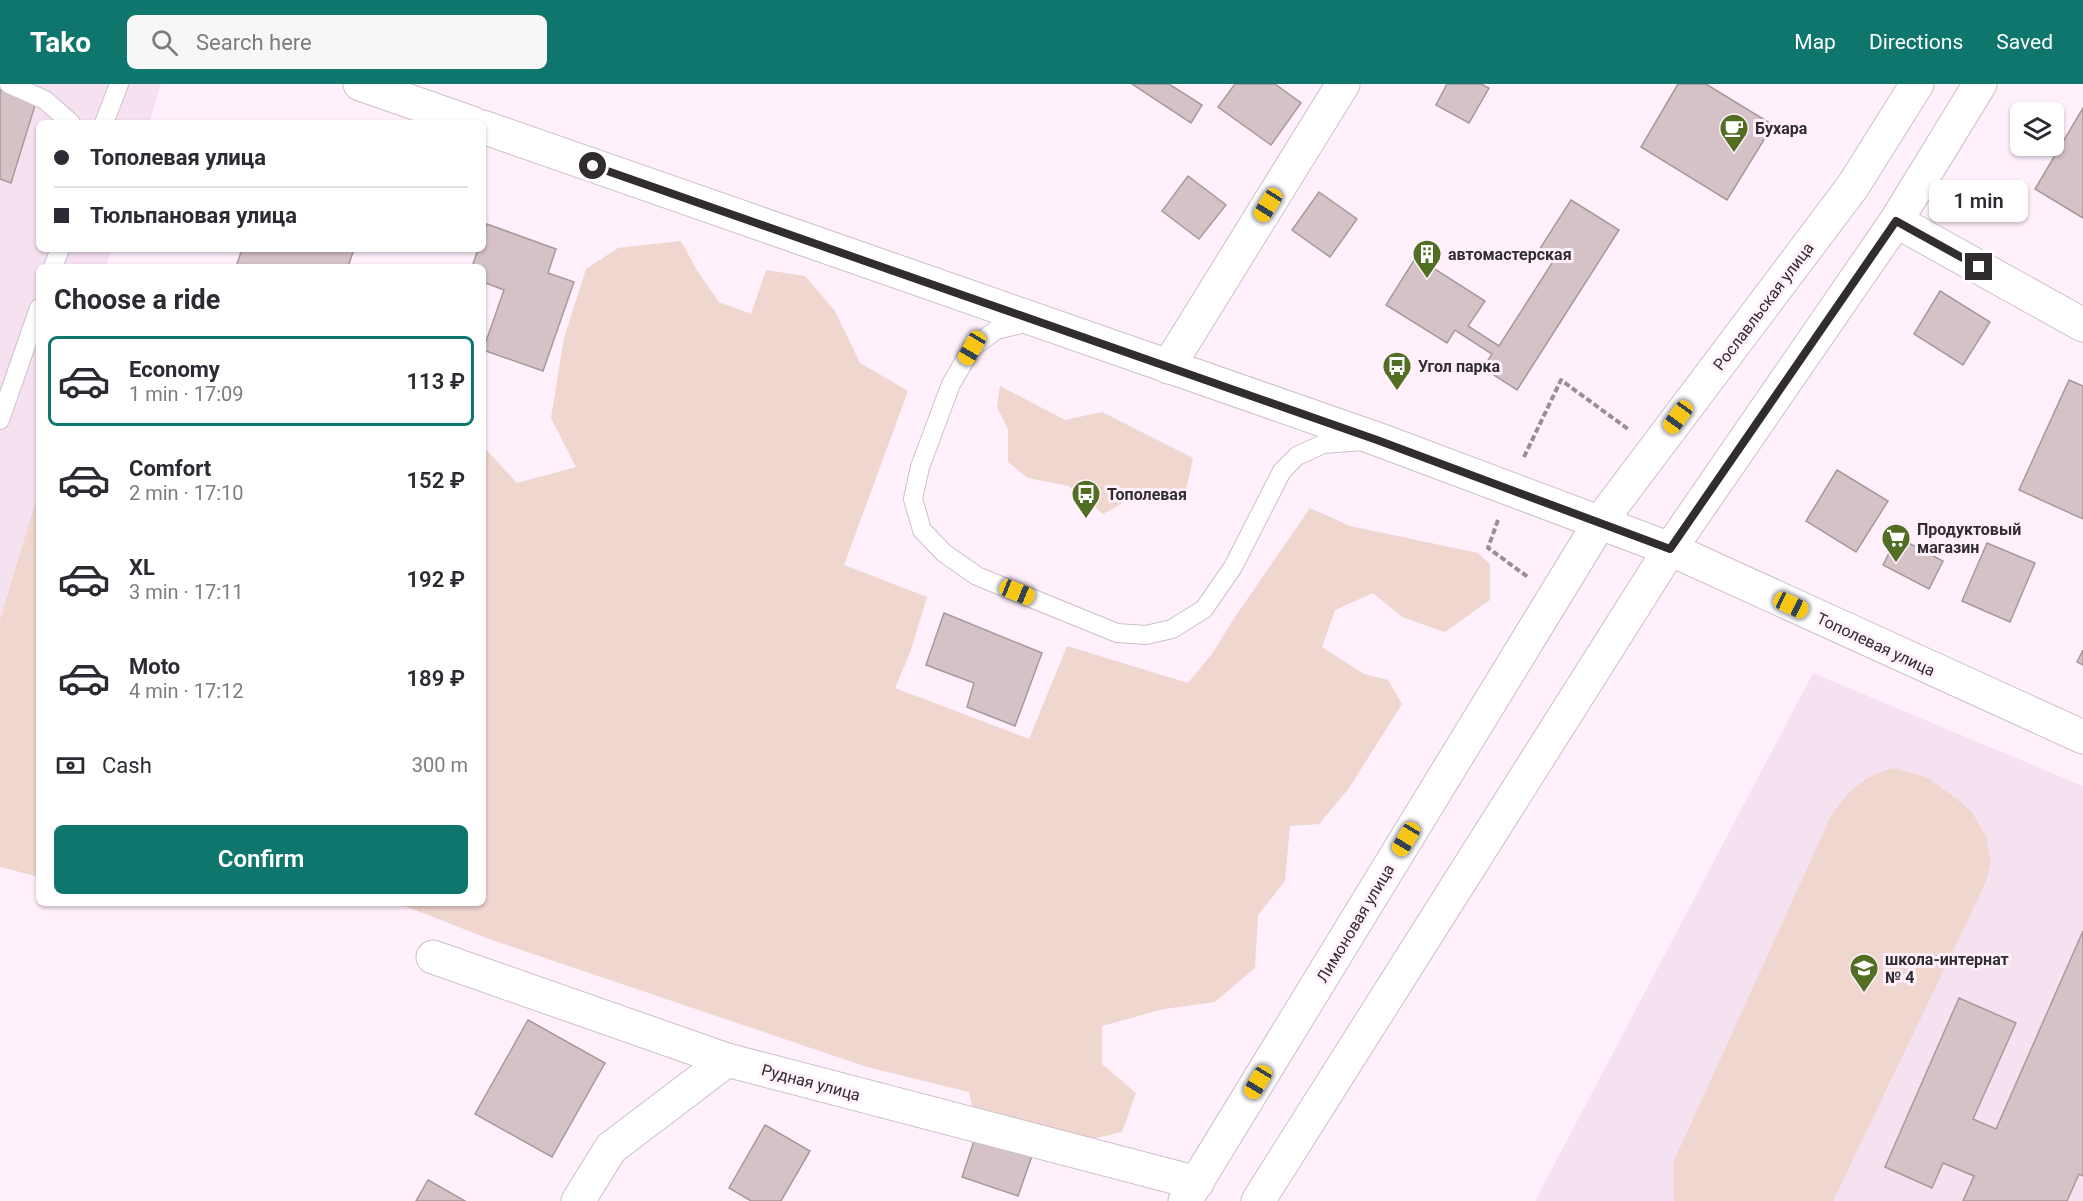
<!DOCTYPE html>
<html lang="en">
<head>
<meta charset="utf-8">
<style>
	:root { --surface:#fff; --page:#f7f7f7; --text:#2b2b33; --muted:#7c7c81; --line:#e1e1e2; --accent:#0f766e }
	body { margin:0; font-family:Roboto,sans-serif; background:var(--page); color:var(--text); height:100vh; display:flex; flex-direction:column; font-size:22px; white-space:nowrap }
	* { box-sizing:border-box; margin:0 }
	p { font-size:20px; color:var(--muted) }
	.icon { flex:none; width:33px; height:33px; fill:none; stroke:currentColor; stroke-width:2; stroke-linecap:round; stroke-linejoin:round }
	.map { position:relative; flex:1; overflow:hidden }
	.side { position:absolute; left:36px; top:180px; width:450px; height:642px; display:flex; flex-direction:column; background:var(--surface); border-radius:9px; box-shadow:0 2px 4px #0004 }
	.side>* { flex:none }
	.top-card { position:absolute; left:36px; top:36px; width:450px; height:132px; border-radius:9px; box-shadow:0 2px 4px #0004; display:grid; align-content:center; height:132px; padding:0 18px; background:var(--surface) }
	.tools { position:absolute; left:2010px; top:18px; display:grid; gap:12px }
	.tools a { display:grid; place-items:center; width:54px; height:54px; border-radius:9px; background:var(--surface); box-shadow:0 2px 4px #0004; font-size:30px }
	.end { position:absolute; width:27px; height:27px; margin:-14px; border:8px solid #312c30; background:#fff; box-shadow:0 0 0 3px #fff }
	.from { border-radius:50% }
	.bubble { position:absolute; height:42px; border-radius:9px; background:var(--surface); box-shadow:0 2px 4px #0004; font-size:20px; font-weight:600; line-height:42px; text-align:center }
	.car { position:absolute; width:18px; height:36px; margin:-18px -9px; border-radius:8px; box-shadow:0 0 4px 2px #0007; background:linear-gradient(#f5c518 24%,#345 0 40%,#f5c518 0 76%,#345 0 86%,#f5c518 0) }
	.top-card b { display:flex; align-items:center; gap:21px; height:57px; font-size:22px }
	.top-card b+b { border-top:2px solid var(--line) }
	.top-card i { width:15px; height:15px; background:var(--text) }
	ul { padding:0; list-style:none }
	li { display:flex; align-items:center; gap:18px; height:90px; margin:0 12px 9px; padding:0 6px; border:3px solid transparent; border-radius:9px }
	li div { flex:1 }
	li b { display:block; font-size:22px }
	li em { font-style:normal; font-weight:600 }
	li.selected { border-color:var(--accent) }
	li>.icon { width:54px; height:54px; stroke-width:1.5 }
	h2 { padding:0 18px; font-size:27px; line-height:72px }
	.pay { display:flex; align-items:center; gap:15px; height:66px; padding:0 18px; font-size:22px }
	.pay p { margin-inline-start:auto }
	.primary-button { display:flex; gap:12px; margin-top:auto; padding:12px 18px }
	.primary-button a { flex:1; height:69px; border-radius:9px; background:var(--accent); color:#fff; font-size:24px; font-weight:600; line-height:69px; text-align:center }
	header { display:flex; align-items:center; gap:36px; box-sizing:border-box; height:84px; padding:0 30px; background:var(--accent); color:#fff }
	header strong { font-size:28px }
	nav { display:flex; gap:33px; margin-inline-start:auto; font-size:21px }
	.search { width:420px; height:54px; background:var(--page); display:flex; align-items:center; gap:15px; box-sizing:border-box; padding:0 21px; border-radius:9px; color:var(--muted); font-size:22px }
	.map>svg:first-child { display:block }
	.built { fill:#f6e1f1 }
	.green { fill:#efd6cf }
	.building { fill:#d5c2c6; stroke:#a9989b; stroke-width:1.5 }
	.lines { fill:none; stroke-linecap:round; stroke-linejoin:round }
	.service-casing { stroke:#cdc0ca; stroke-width:20 }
	.minor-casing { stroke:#cdc0ca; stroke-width:35 }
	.secondary-casing { stroke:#cdc0ca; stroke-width:35 }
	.trunk-casing { stroke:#cdc0ca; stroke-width:35 }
	.path { stroke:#988e95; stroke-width:4; stroke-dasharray:6 3; stroke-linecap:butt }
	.service { stroke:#fff; stroke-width:18 }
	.minor { stroke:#fff; stroke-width:33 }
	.secondary { stroke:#fff; stroke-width:33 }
	.trunk { stroke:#fff; stroke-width:33 }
	.route { stroke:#312c30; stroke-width:8 }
	.labels { text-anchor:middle; stroke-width:6; stroke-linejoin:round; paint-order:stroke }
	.poi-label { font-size:16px; font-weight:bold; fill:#312c30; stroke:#fff0fb; text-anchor:start }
	.street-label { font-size:16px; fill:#312c30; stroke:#fff0fb }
</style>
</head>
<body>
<header>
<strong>Tako</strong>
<div class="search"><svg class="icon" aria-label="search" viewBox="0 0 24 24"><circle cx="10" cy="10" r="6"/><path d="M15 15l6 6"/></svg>Search here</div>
<nav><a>Map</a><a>Directions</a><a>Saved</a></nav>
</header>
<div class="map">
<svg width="2083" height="1117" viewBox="0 0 2083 1117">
	<rect width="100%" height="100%" fill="#fff0fb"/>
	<!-- built -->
	<g class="built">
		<path d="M0,0h161l-12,39h-110v126h72l-5,18h-67v223l-39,130z"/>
		<path d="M1813,589l270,113v415h-548z"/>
	</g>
	<!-- green -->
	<g class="green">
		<path d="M681,157l17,31 21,30 32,12 15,-44 39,6 30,35 25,52 48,28 -64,174 83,32 -17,56 -15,35 134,51 38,-93 121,37 24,-29 21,-34 77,-112 40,18 128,27 12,11v36l-45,32 -43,-15 -29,-24 -38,17 -13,37 42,27 24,6 14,24 -53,84 -30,36 -29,2 -5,55 -27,34 -3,53 -40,34 -51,7 -62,17v38l34,29 -14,39 -56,13 -93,-34 -4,-19 -102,-25 -375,-127 -95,-37h86v-457l34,37 59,-16 -25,-49 13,-80 22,-69 32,-21z"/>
		<path d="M1000,302l65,34 37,-8 91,46 -6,28 -16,17 -41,-4 -27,15 -34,-28 -41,-8 -20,-16v-33l-11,-22z"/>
		<path d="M39,406v387l-39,-10v-247z"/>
		<path d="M1892,684l34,9 23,16 22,18 15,25 5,26 -5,20 -153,319h-159l-1,-38 159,-349c20,-27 29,-35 60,-46z"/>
	</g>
	<!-- building -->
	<g class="building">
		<path d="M1132,0h37l33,21 -11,18z"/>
		<path d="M1235,0h40l26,19 -30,42 -53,-38z"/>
		<path d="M1447,0h34l8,4 -20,35 -33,-18z"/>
		<path d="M1678,0h28l67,41 -46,75 -86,-53z"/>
		<path d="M0,6l36,12 -25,81 -11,-4z"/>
		<path d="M2083,24v110l-48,-29z"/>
		<path d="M1188,92l38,29 -27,34 -37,-28z"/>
		<path d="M1319,108l38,27 -27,38 -38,-27z"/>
		<path d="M1571,116l48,30 -102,160 -34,-22 9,-14 -37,-24 -8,13 -61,-38 30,-48 69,44 -17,25 31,20 55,-86 -15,-10z"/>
		<path d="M487,140l69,25 -8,24 26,9 -31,89 -60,-21 21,-60 -21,-8v-15h-11l6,-18h5v-14z"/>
		<path d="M242,165h112l-6,18h-112z"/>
		<path d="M1940,207l50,31 -27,43 -49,-31z"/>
		<path d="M2069,296l14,6v133l-64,-29z"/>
		<path d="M1837,386l51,31 -32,51 -50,-31z"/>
		<path d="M1897,453l46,24 -14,28 -46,-24z"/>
		<path d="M1987,459l48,20 -25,59 -48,-21z"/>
		<path d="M944,529l98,40 -27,73 -48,-19 7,-24 -48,-18z"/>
		<path d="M2083,566v15l-6,-3z"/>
		<path d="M2083,847v245l-4,-2 -12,27h-104l11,-25 -31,-13 -11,25 -47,-21 74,-169 57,25 -43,96 23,10z"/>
		<path d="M528,936l77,43 -53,94 -77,-43z"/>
		<path d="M765,1041l45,26 -29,50h-30l-22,-13z"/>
		<path d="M975,1054l57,18 -14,40 -56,-19z"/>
		<path d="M428,1096l37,21h-49z"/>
	</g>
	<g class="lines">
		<!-- service casing -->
		<g class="service-casing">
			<g id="service">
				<path d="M9,0l36,16 26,23"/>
				<path d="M104,39l15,-39"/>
				<path d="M53,183l7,-18"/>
				<path d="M1029,238l-33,8 -24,18 -21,36 -31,83 -7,32 9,31 22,23 33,23 140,57 29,2 26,-6 32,-20 29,-42 49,-96 15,-15 26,-12 40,-3"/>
				<path d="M0,336l39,-112"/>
			</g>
		</g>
		<!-- minor casing -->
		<g class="minor-casing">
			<g id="minor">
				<path d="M1896,137l187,104"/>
				<path d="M1168,283l175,-283"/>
				<path d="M1670,465l413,188"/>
				<path d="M433,873l294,103 470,123"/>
				<path d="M578,1117l33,-53 116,-88"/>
			</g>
		</g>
		<!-- secondary casing -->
		<g class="secondary-casing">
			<g id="secondary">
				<path d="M360,0l112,39"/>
				<path d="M483,43l894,312 293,110"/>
			</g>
		</g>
		<!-- trunk casing -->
		<g class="trunk-casing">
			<g id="trunk">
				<path d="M1185,1117l415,-679 253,-336 64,-102"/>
				<path d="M1258,1117l412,-652 226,-328 84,-137"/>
			</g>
		</g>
		<!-- path -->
		<g class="path">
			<path d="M1524,373l37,-77 67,49"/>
			<path d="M1498,436l-10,28 40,29"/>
		</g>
		<!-- service -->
		<use href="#service" class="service"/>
		<!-- minor -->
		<use href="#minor" class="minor"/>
		<!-- secondary -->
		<use href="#secondary" class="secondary"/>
		<!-- trunk -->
		<use href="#trunk" class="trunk"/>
	</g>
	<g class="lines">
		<!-- route -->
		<path class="route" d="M593,82l784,274 293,109 226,-328 83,46"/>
	</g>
	<!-- icons -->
	<defs>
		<g id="cafe-pin" transform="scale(1.5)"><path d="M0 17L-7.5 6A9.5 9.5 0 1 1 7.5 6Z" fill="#526e22" stroke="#fff0fb"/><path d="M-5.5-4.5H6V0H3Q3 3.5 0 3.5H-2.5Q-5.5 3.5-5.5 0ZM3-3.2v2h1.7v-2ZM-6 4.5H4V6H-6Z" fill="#fff"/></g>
		<g id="building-pin" transform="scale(1.5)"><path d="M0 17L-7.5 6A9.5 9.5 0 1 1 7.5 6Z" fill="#526e22" stroke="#fff0fb"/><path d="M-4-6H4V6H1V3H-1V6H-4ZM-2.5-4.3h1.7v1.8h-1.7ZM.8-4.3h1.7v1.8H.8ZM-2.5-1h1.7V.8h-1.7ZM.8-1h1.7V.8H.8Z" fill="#fff"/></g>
		<g id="bus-pin" transform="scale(1.5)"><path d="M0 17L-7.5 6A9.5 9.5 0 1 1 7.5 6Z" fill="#526e22" stroke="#fff0fb"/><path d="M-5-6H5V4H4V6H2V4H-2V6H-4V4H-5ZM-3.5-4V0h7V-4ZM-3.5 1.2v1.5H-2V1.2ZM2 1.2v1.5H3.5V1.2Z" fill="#fff"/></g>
		<g id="supermarket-pin" transform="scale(1.5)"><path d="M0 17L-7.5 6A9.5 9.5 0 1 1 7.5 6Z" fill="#526e22" stroke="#fff0fb"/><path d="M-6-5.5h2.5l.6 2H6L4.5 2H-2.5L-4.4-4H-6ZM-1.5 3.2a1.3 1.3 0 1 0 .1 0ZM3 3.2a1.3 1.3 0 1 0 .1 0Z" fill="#fff"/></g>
		<g id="school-pin" transform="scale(1.5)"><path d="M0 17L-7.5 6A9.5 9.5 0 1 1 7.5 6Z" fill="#526e22" stroke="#fff0fb"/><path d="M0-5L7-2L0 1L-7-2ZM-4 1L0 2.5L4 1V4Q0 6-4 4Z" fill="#fff"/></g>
	</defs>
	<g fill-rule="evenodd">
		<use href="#cafe-pin" x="1734" y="44"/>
		<use href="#building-pin" x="1427" y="170"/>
		<use href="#bus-pin" x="1397" y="282"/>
		<use href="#bus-pin" x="1086" y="410"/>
		<use href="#supermarket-pin" x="1896" y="454"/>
		<use href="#school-pin" x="1864" y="884"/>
	</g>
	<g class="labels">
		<!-- poi labels -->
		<g class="poi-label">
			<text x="1755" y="50">Бухара</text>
			<text x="1448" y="176">автомастерская</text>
			<text x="1418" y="288">Угол парка</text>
			<text x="1107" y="416">Тополевая</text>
			<text x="1917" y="451">Продуктовый<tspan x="1917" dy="18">магазин</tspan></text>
			<text x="1885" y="881">школа-интернат<tspan x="1885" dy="18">№ 4</tspan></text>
		</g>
		<!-- street labels -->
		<g class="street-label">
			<text transform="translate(1763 222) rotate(-53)" y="6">Рославльская улица</text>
			<text transform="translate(1876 560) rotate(25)" y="6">Тополевая улица</text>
			<text transform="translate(1355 839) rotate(-59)" y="6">Лимоновая улица</text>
			<text transform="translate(811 998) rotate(15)" y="6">Рудная улица</text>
		</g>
	</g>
</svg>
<div class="tools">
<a><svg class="icon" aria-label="layers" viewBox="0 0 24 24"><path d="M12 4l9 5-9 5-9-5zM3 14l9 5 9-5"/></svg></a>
</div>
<i class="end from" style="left:593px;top:82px"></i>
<i class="end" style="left:1979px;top:183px"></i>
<div class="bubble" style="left:1929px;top:96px;width:99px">1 min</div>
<i class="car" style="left:1268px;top:121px;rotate:212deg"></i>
<i class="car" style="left:972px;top:264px;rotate:210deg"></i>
<i class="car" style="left:1678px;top:333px;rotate:216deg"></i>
<i class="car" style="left:1017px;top:508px;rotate:112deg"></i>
<i class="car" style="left:1791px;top:521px;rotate:115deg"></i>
<i class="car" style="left:1406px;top:755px;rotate:211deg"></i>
<i class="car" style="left:1258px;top:998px;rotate:211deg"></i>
<div class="top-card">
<b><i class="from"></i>Тополевая улица</b>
<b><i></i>Тюльпановая улица</b>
</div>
<section class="side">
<h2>Choose a ride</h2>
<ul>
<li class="selected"><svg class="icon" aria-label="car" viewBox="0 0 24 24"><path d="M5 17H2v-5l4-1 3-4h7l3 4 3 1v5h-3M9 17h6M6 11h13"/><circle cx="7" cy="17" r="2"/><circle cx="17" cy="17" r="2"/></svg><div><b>Economy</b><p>1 min · 17:09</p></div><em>113 ₽</em></li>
<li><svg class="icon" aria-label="car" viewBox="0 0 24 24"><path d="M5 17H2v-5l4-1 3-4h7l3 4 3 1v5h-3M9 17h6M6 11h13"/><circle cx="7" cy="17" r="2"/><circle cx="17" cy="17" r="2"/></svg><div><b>Comfort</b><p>2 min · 17:10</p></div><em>152 ₽</em></li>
<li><svg class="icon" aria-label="car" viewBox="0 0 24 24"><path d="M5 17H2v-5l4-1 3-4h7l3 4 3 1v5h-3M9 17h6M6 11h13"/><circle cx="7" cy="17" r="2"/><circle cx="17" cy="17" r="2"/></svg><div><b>XL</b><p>3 min · 17:11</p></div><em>192 ₽</em></li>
<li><svg class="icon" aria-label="car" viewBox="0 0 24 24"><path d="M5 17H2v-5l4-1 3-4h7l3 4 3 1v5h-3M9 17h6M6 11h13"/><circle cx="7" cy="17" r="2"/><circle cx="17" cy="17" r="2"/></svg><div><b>Moto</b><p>4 min · 17:12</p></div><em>189 ₽</em></li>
</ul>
<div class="pay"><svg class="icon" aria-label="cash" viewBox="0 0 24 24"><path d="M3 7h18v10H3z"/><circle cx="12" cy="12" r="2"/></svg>Cash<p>300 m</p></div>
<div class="primary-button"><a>Confirm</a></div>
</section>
</div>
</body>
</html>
